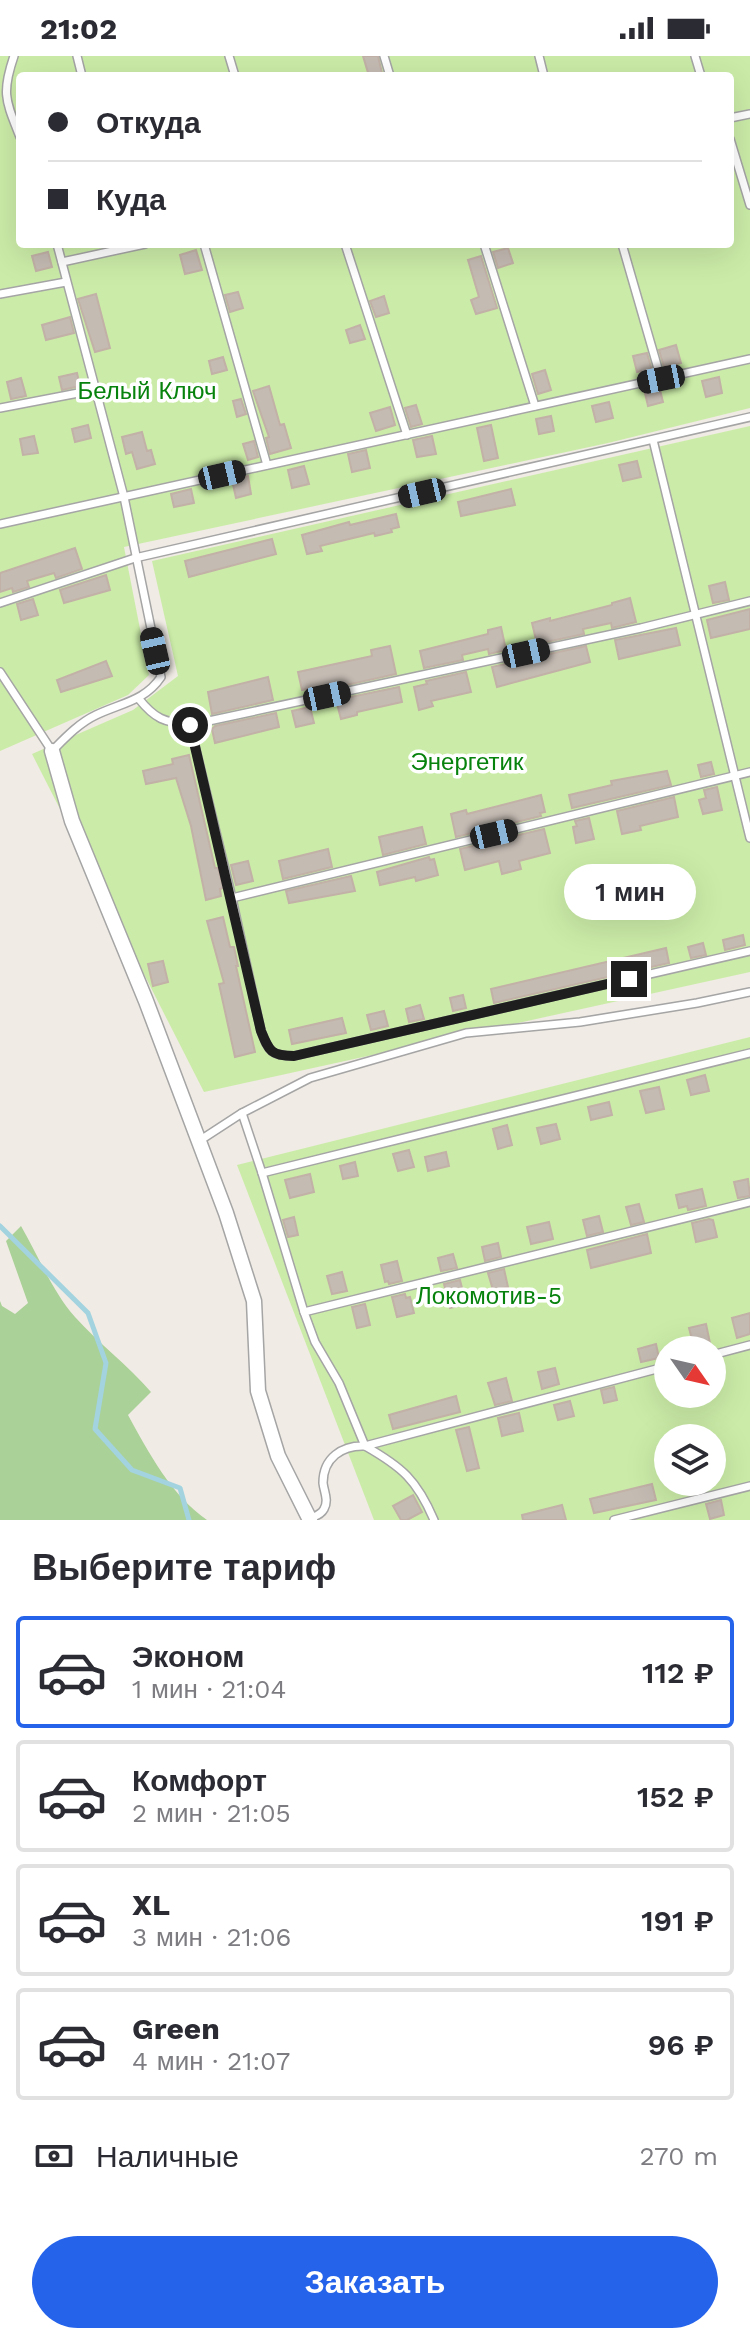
<!DOCTYPE html>
<html lang="ru">
<head>
<meta charset="utf-8">
<style>
	:root { --surface:#fff; --page:#f2f2f3; --text:#2b2b33; --muted:#7c7c81; --line:#e1e1e2; --accent:#2563eb }
	body { margin:0; font-family:"Work Sans",sans-serif; background:var(--page); color:var(--text); height:100vh; display:flex; flex-direction:column; font-size:30px; white-space:nowrap }
	* { box-sizing:border-box; margin:0 }
	p { font-size:26px; color:var(--muted) }
	.icon { flex:none; width:44px; height:44px; fill:none; stroke:currentColor; stroke-width:2; stroke-linecap:round; stroke-linejoin:round }
	.map { position:relative; height:1464px; overflow:hidden }
	.drawer { display:flex; flex-direction:column; background:var(--surface); flex:1 }
	.drawer>* { flex:none }
	.banner { position:absolute; left:16px; top:16px; width:718px; height:176px; border-radius:8px; box-shadow:0 8px 32px #0002; display:grid; align-content:center; height:176px; padding:0 32px; background:var(--surface) }
	.needle { width:52px; rotate:124deg }
	.buttons { position:absolute; left:654px; top:1280px; display:grid; gap:16px }
	.buttons a { display:grid; place-items:center; width:72px; height:72px; border-radius:50%; background:var(--surface); box-shadow:0 8px 32px #0002; font-size:40px }
	.end { position:absolute; width:36px; height:36px; margin:-18px; border:10px solid #1e1e1e; background:#fff; box-shadow:0 0 0 4px #fff }
	.from { border-radius:50% }
	.bubble { position:absolute; height:56px; border-radius:28px; background:var(--surface); box-shadow:0 8px 32px #0002; font-size:26px; font-weight:600; line-height:56px; text-align:center }
	.car { position:absolute; width:24px; height:48px; margin:-24px -12px; border-radius:10px; box-shadow:0 0 6px 2px #0007; background:linear-gradient(#222 24%,#8ab4d8 0 40%,#222 0 76%,#8ab4d8 0 86%,#222 0) }
	.banner b { display:flex; align-items:center; gap:28px; height:76px; font-size:30px }
	.banner b+b { border-top:2px solid var(--line) }
	.banner i { width:20px; height:20px; background:var(--text) }
	ul { padding:0; list-style:none }
	li { display:flex; align-items:center; gap:24px; height:112px; margin:0 16px 12px; padding:0 16px; border:4px solid var(--line); border-radius:8px }
	li div { flex:1 }
	li b { display:block; font-size:30px }
	li em { font-style:normal; font-weight:600 }
	li.current { border-color:var(--accent) }
	li>.icon { width:72px; height:72px; stroke-width:1.5 }
	h2 { padding:0 32px; font-size:36px; line-height:96px }
	.pay { display:flex; align-items:center; gap:20px; height:88px; padding:0 32px; font-size:30px }
	.pay p { margin-inline-start:auto }
	.primary-button { display:flex; gap:16px; margin-top:auto; padding:16px 32px }
	.primary-button a { flex:1; height:92px; border-radius:48px; background:var(--accent); color:#fff; font-size:32px; font-weight:600; line-height:92px; text-align:center }
	.status { display:flex; justify-content:space-between; align-items:center; height:56px; padding:0 40px; background:var(--surface); direction:ltr }
	.status svg { height:22px; fill:currentColor }
	.map>svg:first-child { display:block }
	.grass { fill:#cbeca8; fill-rule:evenodd }
	.forest { fill:#aad197 }
	.lines { fill:none; stroke-linecap:round; stroke-linejoin:round }
	.stream { stroke:#a2d3df; stroke-width:5 }
	.building { fill:#c4bbb3; stroke:#c2b1a6; stroke-width:2 }
	.lane-casing { stroke:#a5a5a5; stroke-width:10 }
	.street-casing { stroke:#a5a5a5; stroke-width:17 }
	.lane { stroke:#fff; stroke-width:7 }
	.street { stroke:#fff; stroke-width:14 }
	.route { stroke:#1e1e1e; stroke-width:10 }
	.labels { text-anchor:middle; stroke-width:7; stroke-linejoin:round; paint-order:stroke }
	.park-label { font-size:24px; fill:#07820d; stroke:#fff }
</style>
</head>
<body>
<div class="status"><b>21:02</b><svg viewBox="0 0 49 12"><path d="M0 12V9h3v3zM5 12V6h3v6zM10 12V3h3v9zM15 12V0h3v12zM26 1h20v11H26zM47 4h2v5h-2z"/></svg></div>
<div class="map">
<svg width="750" height="1464" viewBox="0 0 750 1464">
	<rect width="100%" height="100%" fill="#f0ebe4"/>
	<!-- grass -->
	<g class="grass">
		<path d="M0,0h750v352l-142,35 -484,104 25,128 -21,20 -128,56zM20,20h710v168h-710z"/>
		<path d="M750,370v546l-546,120 -172,-338 101,-44 45,-34 -26,-115z"/>
		<path d="M750,981v483h-376l-137,-355zM668,1294h44v44h-44zM668,1382h44v44h-44z"/>
	</g>
	<!-- forest -->
	<path class="forest" d="M21,1170c18,31 31,65 54,91 24,27 53,48 76,75l-23,23c21,38 43,80 79,105h-207v-219l2,5 13,8 13,-11 -22,-62z"/>
	<g class="lines">
		<!-- stream -->
		<path class="stream" d="M0,1170l88,87 18,50 -11,66 37,41 48,18 9,32"/>
	</g>
	<!-- building -->
	<g class="building">
		<path d="M363,0h15l4,17 -13,3z"/>
		<path d="M508,192l5,15 -15,5 -5,-16z"/>
		<path d="M196,194l6,20 -17,4 -5,-19z"/>
		<path d="M48,196l4,15 -16,4 -4,-15z"/>
		<path d="M481,200l16,52 -21,6 -5,-14 8,-3 -11,-37z"/>
		<path d="M238,236l5,16 -13,4 -5,-17z"/>
		<path d="M96,238l14,54 -15,4 -17,-53z"/>
		<path d="M384,240l5,17 -13,4 -6,-16z"/>
		<path d="M70,261l4,16 -28,7 -4,-15z"/>
		<path d="M360,269l5,14 -15,4 -4,-13z"/>
		<path d="M676,289l5,18 -17,4 -5,-17z"/>
		<path d="M647,297l6,21 -11,2 -1,-5 -4,1 -4,-16z"/>
		<path d="M223,301l4,13 -15,4 -3,-13z"/>
		<path d="M545,314l6,20 -13,4 -6,-20z"/>
		<path d="M77,317l3,13 -18,4 -3,-13z"/>
		<path d="M719,321l3,16 -16,4 -4,-16z"/>
		<path d="M21,322l5,18 -15,3 -4,-17z"/>
		<path d="M269,330l11,39 4,-1 7,24 -21,6 -4,-16 3,-1 -16,-46z"/>
		<path d="M659,330l4,16 -15,4 -4,-17z"/>
		<path d="M241,343l5,15 -9,3 -4,-16z"/>
		<path d="M609,346l4,16 -17,4 -4,-16z"/>
		<path d="M416,349l6,19 -11,3 -6,-19z"/>
		<path d="M390,351l5,18 -19,6 -6,-18z"/>
		<path d="M551,360l3,15 -15,3 -3,-15z"/>
		<path d="M88,369l3,13 -16,4 -3,-13z"/>
		<path d="M491,369l7,33 -14,3 -7,-33z"/>
		<path d="M142,376l5,19 4,-1 4,14 -18,5 -5,-17 -6,2 -4,-17z"/>
		<path d="M34,380l4,17 -15,2 -3,-16z"/>
		<path d="M432,380l4,18 -19,3 -4,-17z"/>
		<path d="M254,385l4,16 -10,3 -5,-16z"/>
		<path d="M366,394l4,18 -18,4 -4,-18z"/>
		<path d="M637,405l4,16 -18,4 -4,-16z"/>
		<path d="M304,410l5,18 -17,4 -4,-18z"/>
		<path d="M248,420l3,18 -15,4 -4,-18z"/>
		<path d="M191,433l3,14 -20,4 -3,-13z"/>
		<path d="M511,433l4,16 -54,11 -3,-14z"/>
		<path d="M396,458l3,13 -8,2 1,3 -17,4 -1,-3 -54,13 2,5 -15,3 -5,-19 47,-13 1,3z"/>
		<path d="M272,483l4,15 -87,23 -4,-16z"/>
		<path d="M75,492l7,21 -26,9 -2,-5 -27,8 2,6 -16,5 -1,-4 -12,4v-19z"/>
		<path d="M106,519l4,15 -46,13 -4,-13z"/>
		<path d="M725,526l4,18 -16,3 -4,-17z"/>
		<path d="M630,542l6,24 -24,6 -1,-5 -28,6 1,5 -47,10 -5,-21 18,-5v3l62,-16v-2z"/>
		<path d="M33,543l5,16 -17,5 -4,-16z"/>
		<path d="M750,553v20l-39,9 -4,-18z"/>
		<path d="M501,571l5,23 -17,4 -1,-5 -26,6 1,5 -39,8 -4,-17 68,-17v-4z"/>
		<path d="M676,572l4,17 -61,14 -4,-19z"/>
		<path d="M390,590l6,28 -63,14 -1,-4 -30,6 -4,-18 74,-16 -1,-6z"/>
		<path d="M586,590l4,16 -93,25 -5,-20 17,-4 3,4 29,-6 -1,-5z"/>
		<path d="M106,605l6,15 -51,16 -4,-12z"/>
		<path d="M466,616l5,20 -40,9 2,5 -14,4 -5,-23 13,-3 -1,-3z"/>
		<path d="M268,621l5,23 -61,14 -4,-22z"/>
		<path d="M399,631l3,15 -45,10v3l-16,4 -5,-19z"/>
		<path d="M310,651l4,16 -18,4 -4,-16z"/>
		<path d="M276,657l3,14 -64,16 -3,-14 3,-3z"/>
		<path d="M189,699l26,113h3l5,20 -3,1 1,7 -15,4 -15,-74 -15,-48 -30,6 -3,-13 30,-7 -1,-5z"/>
		<path d="M711,706l3,12 -13,3 -3,-12z"/>
		<path d="M667,715l4,14 -99,23 -3,-13 43,-10 -1,-4z"/>
		<path d="M717,731l5,23 -19,4 -4,-14 7,-2 -2,-8z"/>
		<path d="M541,739l4,17 -5,1 1,3 -85,21 -5,-23 15,-4 1,4z"/>
		<path d="M674,741l4,20 -38,9 1,4 -19,4 -5,-23z"/>
		<path d="M589,762l5,21 -18,4 -3,-16 4,-1 -2,-5z"/>
		<path d="M422,771l4,17 -43,11 -4,-18z"/>
		<path d="M544,773l6,24 -31,8 2,8 -19,5 -3,-13 -34,9 -5,-21z"/>
		<path d="M328,793l4,18 -49,12 -4,-18z"/>
		<path d="M429,801l1,3 4,-1 4,16 -22,6 -1,-4 -35,8 -3,-13z"/>
		<path d="M248,805l5,20 -17,4 -5,-20z"/>
		<path d="M351,820l4,15 -66,12 -3,-12z"/>
		<path d="M223,861l7,30h4l4,19h-2l19,86 -20,5 -16,-73 5,-1 -17,-62z"/>
		<path d="M743,879l2,10 -20,5 -2,-10z"/>
		<path d="M703,887l3,12 -15,3 -3,-11z"/>
		<path d="M666,892l3,15 -175,40 -3,-14z"/>
		<path d="M163,905l5,21 -15,4 -5,-22z"/>
		<path d="M463,939l3,13 -13,3 -3,-13z"/>
		<path d="M420,949l4,14 -15,3 -3,-13z"/>
		<path d="M384,955l4,15 -17,4 -4,-15z"/>
		<path d="M342,962l4,15 -54,11 -3,-14z"/>
		<path d="M705,1019l4,16 -18,4 -4,-15z"/>
		<path d="M659,1031l5,22 -18,4 -6,-22z"/>
		<path d="M609,1046l3,13 -21,5 -3,-13z"/>
		<path d="M556,1068l4,15 -19,5 -4,-16z"/>
		<path d="M507,1069l5,20 -14,4 -5,-20z"/>
		<path d="M409,1094l5,17 -16,4 -5,-17z"/>
		<path d="M446,1096l3,14 -21,5 -3,-14z"/>
		<path d="M355,1106l3,14 -15,3 -3,-13z"/>
		<path d="M310,1118l4,18 -24,6 -5,-18z"/>
		<path d="M748,1123l2,17 -12,2 -4,-16z"/>
		<path d="M702,1133l4,17 -18,4 -1,-4 -8,2 -3,-13z"/>
		<path d="M639,1148l5,18 -13,3 -5,-18z"/>
		<path d="M599,1160l4,16 -16,4 -4,-16z"/>
		<path d="M294,1161l4,18 -10,2 -5,-17z"/>
		<path d="M709,1163l4,1 4,17 -21,5 -4,-19z"/>
		<path d="M549,1166l4,17 -22,5 -4,-17z"/>
		<path d="M647,1178l4,19 -60,15 -4,-18z"/>
		<path d="M498,1187l3,14 -16,4 -3,-14z"/>
		<path d="M453,1198l4,14 -16,3 -3,-13z"/>
		<path d="M397,1205l5,20 -13,3 -1,-3 -3,1 -4,-17z"/>
		<path d="M504,1213l4,18 -15,3 -5,-17z"/>
		<path d="M342,1216l5,19 -15,3 -5,-18z"/>
		<path d="M460,1224l6,24 -16,4 -6,-24z"/>
		<path d="M405,1238l1,4 4,-1 4,16 -17,4 -5,-20z"/>
		<path d="M365,1248l5,21 -13,3 -5,-21z"/>
		<path d="M750,1257v21l-13,4 -5,-20z"/>
		<path d="M706,1268l4,19 -16,4 -5,-19z"/>
		<path d="M656,1288l3,14 -18,4 -3,-13z"/>
		<path d="M555,1312l4,16 -17,5 -4,-17z"/>
		<path d="M506,1322l6,23 -17,4 -7,-22z"/>
		<path d="M614,1331l3,13 -13,3 -3,-13z"/>
		<path d="M456,1340l4,16 -67,17 -4,-14z"/>
		<path d="M570,1345l4,15 -16,4 -4,-15z"/>
		<path d="M519,1357l4,18 -21,5 -4,-18z"/>
		<path d="M469,1371l10,41 -12,3 -11,-41z"/>
		<path d="M652,1428l4,16 -62,13 -4,-14z"/>
		<path d="M413,1439l9,17 -15,8h-6l-8,-14z"/>
		<path d="M721,1444l3,15 -14,4 -4,-15z"/>
		<path d="M562,1449l4,15h-43l-1,-5z"/>
	</g>
	<g class="lines">
		<!-- lane casing -->
		<g class="lane-casing">
			<g id="lane">
				<path d="M14,0c-13,38 -8,45 6,81"/>
				<path d="M77,0l5,20"/>
				<path d="M229,0l6,20"/>
				<path d="M384,0l6,20"/>
				<path d="M539,0l5,20"/>
				<path d="M695,0l6,20"/>
				<path d="M730,62l20,-4"/>
				<path d="M730,83l20,66"/>
				<path d="M204,188l63,221"/>
				<path d="M345,188l62,191"/>
				<path d="M484,188l51,162"/>
				<path d="M622,188l39,135"/>
				<path d="M62,206l83,-18"/>
				<path d="M0,238l66,-12"/>
				<path d="M0,352l94,-18"/>
				<path d="M653,384l97,398"/>
				<path d="M0,468l750,-165"/>
				<path d="M0,547l135,-45 615,-141"/>
				<path d="M0,616l52,79c13,-13 27,-28 44,-36 25,-12 49,-14 65,-38l-37,-180 -67,-253"/>
				<path d="M139,643c16,20 25,23 51,26l451,-97 109,-27"/>
				<path d="M190,669l42,173"/>
				<path d="M750,716l-518,126 29,133c8,20 9,25 33,25l456,-105"/>
				<path d="M242,1057l20,60 488,-120"/>
				<path d="M199,1085l43,-28 68,-35 156,-45 114,-11 117,-19 53,-11"/>
				<path d="M262,1117l42,139"/>
				<path d="M712,1299l38,-10"/>
				<path d="M309,1463c6,-3 12,-4 15,-10 5,-9 0,-17 -1,-26 0,-25 19,-38 42,-37l-26,-63 -24,-41 -11,-30 446,-110"/>
				<path d="M434,1464c-17,-40 -32,-53 -69,-74l303,-80"/>
				<path d="M614,1464l136,-34"/>
			</g>
		</g>
		<!-- street casing -->
		<g class="street-casing">
			<path id="street" d="M52,695l20,70 74,180 80,212 28,88 4,90 20,65 32,64"/>
		</g>
		<!-- lane -->
		<use href="#lane" class="lane"/>
		<!-- street -->
		<use href="#street" class="street"/>
	</g>
	<g class="lines">
		<!-- route -->
		<path class="route" d="M190,669l71,306c8,20 10,25 33,25l335,-77"/>
	</g>
	<g class="labels">
		<!-- park labels -->
		<g class="park-label">
			<text x="147" y="343">Белый Ключ</text>
			<text x="467" y="714">Энергетик</text>
			<text x="489" y="1248">Локомотив-5</text>
		</g>
	</g>
</svg>
<div class="buttons">
<a><svg class="needle" viewBox="-14 -14 28 28"><path d="M0-13l5 13h-10z" fill="#e53935"/><path d="M0 13l5-13h-10z" fill="#7c7c81"/></svg></a>
<a><svg class="icon" aria-label="layers" viewBox="0 0 24 24"><path d="M12 4l9 5-9 5-9-5zM3 14l9 5 9-5"/></svg></a>
</div>
<i class="end from" style="left:190px;top:669px"></i>
<i class="end" style="left:629px;top:923px"></i>
<div class="bubble" style="left:564px;top:808px;width:132px">1 мин</div>
<i class="car" style="left:661px;top:323px;rotate:259deg"></i>
<i class="car" style="left:222px;top:419px;rotate:77deg"></i>
<i class="car" style="left:422px;top:437px;rotate:257deg"></i>
<i class="car" style="left:155px;top:595px;rotate:347deg"></i>
<i class="car" style="left:526px;top:597px;rotate:78deg"></i>
<i class="car" style="left:327px;top:640px;rotate:78deg"></i>
<i class="car" style="left:494px;top:778px;rotate:77deg"></i>
<div class="banner">
<b><i class="from"></i>Откуда</b>
<b><i></i>Куда</b>
</div>
</div>
<section class="drawer">
<h2>Выберите тариф</h2>
<ul>
<li class="current"><svg class="icon" aria-label="car" viewBox="0 0 24 24"><path d="M5 17H2v-5l4-1 3-4h7l3 4 3 1v5h-3M9 17h6M6 11h13"/><circle cx="7" cy="17" r="2"/><circle cx="17" cy="17" r="2"/></svg><div><b>Эконом</b><p>1 мин · 21:04</p></div><em>112 ₽</em></li>
<li><svg class="icon" aria-label="car" viewBox="0 0 24 24"><path d="M5 17H2v-5l4-1 3-4h7l3 4 3 1v5h-3M9 17h6M6 11h13"/><circle cx="7" cy="17" r="2"/><circle cx="17" cy="17" r="2"/></svg><div><b>Комфорт</b><p>2 мин · 21:05</p></div><em>152 ₽</em></li>
<li><svg class="icon" aria-label="car" viewBox="0 0 24 24"><path d="M5 17H2v-5l4-1 3-4h7l3 4 3 1v5h-3M9 17h6M6 11h13"/><circle cx="7" cy="17" r="2"/><circle cx="17" cy="17" r="2"/></svg><div><b>XL</b><p>3 мин · 21:06</p></div><em>191 ₽</em></li>
<li><svg class="icon" aria-label="car" viewBox="0 0 24 24"><path d="M5 17H2v-5l4-1 3-4h7l3 4 3 1v5h-3M9 17h6M6 11h13"/><circle cx="7" cy="17" r="2"/><circle cx="17" cy="17" r="2"/></svg><div><b>Green</b><p>4 мин · 21:07</p></div><em>96 ₽</em></li>
</ul>
<div class="pay"><svg class="icon" aria-label="cash" viewBox="0 0 24 24"><path d="M3 7h18v10H3z"/><circle cx="12" cy="12" r="2"/></svg>Наличные<p>270 m</p></div>
<div class="primary-button"><a>Заказать</a></div>
</section>
</body>
</html>
